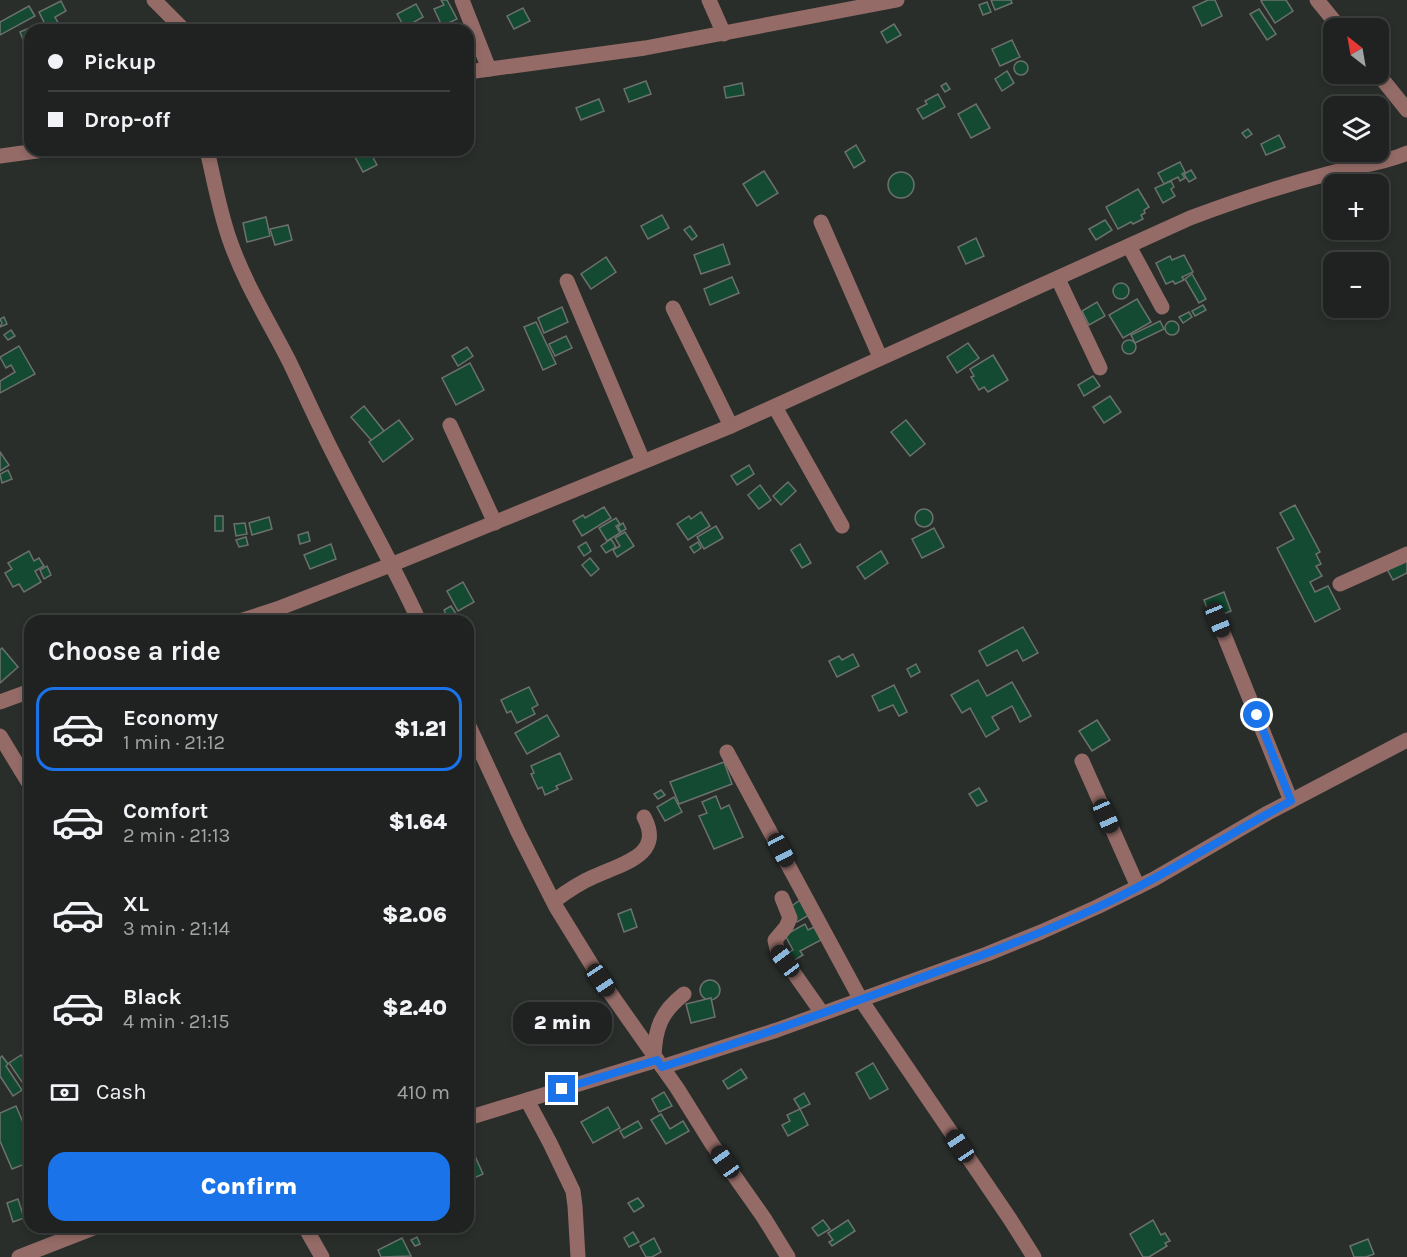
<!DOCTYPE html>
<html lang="en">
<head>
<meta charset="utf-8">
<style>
	:root { --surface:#1f2220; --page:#2c2f2d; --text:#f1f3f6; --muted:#a1a4a5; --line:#3c3f3e; --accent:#1a73e8 }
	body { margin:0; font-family:Karla,sans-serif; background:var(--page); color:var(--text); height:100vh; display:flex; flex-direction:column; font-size:22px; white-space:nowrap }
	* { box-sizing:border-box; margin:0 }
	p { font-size:20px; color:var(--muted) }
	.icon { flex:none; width:33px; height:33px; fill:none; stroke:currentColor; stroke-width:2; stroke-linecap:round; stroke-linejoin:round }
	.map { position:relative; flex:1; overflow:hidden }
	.drawer { position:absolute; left:24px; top:615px; width:450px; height:618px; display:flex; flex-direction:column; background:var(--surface); border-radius:18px; box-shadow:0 3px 9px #0003,0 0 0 2px var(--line) }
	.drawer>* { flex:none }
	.guide { position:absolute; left:24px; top:24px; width:450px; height:132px; border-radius:18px; box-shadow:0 3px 9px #0003,0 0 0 2px var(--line); display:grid; align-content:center; height:132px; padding:0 24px; background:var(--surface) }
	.needle { width:39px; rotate:329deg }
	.fabs { position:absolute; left:1323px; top:18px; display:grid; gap:12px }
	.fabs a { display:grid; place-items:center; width:66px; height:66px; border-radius:12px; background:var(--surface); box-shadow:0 3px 9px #0003,0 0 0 2px var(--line); font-size:30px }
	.end { position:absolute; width:27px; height:27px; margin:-14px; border:8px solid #1a73e8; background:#fff; box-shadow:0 0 0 3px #fff }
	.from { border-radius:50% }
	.bubble { position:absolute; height:42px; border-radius:18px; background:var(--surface); box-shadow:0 3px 9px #0003,0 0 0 2px var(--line); font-size:20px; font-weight:800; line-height:42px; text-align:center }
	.car { position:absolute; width:18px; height:36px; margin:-18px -9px; border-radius:8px; box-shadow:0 0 4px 2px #0007; background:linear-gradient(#222 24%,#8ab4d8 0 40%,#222 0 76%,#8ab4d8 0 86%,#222 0) }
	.guide b { display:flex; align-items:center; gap:21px; height:57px; font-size:22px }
	.guide b+b { border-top:2px solid var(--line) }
	.guide i { width:15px; height:15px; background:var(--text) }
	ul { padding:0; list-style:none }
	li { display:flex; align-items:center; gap:18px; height:84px; margin:0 12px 9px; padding:0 12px; border:3px solid transparent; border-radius:18px }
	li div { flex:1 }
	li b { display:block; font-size:22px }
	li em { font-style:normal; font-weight:800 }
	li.active { border-color:var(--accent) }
	li>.icon { width:54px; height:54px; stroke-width:1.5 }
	h2 { padding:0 24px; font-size:27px; line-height:72px }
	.pay { display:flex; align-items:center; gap:15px; height:66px; padding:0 24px; font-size:22px }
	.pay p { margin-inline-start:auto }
	.button { display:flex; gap:12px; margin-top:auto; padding:12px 24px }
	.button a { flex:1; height:69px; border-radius:18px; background:var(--accent); color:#fff; font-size:24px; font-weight:800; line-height:69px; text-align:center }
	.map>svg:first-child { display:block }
	.building { fill:#144a31; stroke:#6c716e; stroke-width:1.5 }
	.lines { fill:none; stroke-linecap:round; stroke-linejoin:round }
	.minor { stroke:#946b66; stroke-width:15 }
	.route { stroke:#1a73e8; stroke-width:8 }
</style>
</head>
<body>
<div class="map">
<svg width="1407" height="1257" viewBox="0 0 1407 1257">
	<rect width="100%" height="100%" fill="#292e2b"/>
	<!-- building -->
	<g class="building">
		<path d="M441,0h6l10,19 -15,7 -8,-17 10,-4z"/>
		<path d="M991,0h20l1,3 -17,7z"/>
		<path d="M1208,0h7l7,16 -20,10 -9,-19z"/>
		<path d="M1263,0h23l7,11 -18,12 -14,-22z"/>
		<path d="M61,1l5,10 -11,6 7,13h-14l-9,-18z"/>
		<path d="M987,2l4,10 -8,3 -4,-10z"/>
		<path d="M416,4l7,13 -9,5 2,4 -10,4 -9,-16z"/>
		<path d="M29,6l6,10 -35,19v-13z"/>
		<path d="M523,8l7,13 -16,8 -7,-13z"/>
		<path d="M1259,9l17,25 -9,6 -17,-26z"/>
		<path d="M39,24l3,6h-12v18l-3,1 -7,-17z"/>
		<path d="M894,24l7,11 -14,8 -6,-11z"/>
		<path d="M1012,40l8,17 -20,9 -8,-17z"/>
		<circle cx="1021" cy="68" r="7"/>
		<path d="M1007,71l7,12 -12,8 -7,-12z"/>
		<path d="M646,81l5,13 -22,8 -5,-13z"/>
		<path d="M742,83l2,12 -18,3 -2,-11z"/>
		<path d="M946,83l4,6 -5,3 -4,-6z"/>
		<path d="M938,94l7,13 -22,12 -6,-10 10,-5 -2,-3z"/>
		<path d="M599,99l5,12 -23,9 -5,-12z"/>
		<path d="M976,104l14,24 -19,10 -13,-24z"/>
		<path d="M1248,129l4,5 -6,4 -4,-5z"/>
		<path d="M1279,135l6,12 -19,8 -5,-11z"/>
		<path d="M856,145l9,16 -11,7 -9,-16z"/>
		<path d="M369,150l8,15 -14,7 -8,-15z"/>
		<path d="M1180,162l5,10 -3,2 3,4 -5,3 -2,-4 -14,7 -6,-11z"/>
		<path d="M1191,170l5,8 -7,4 -5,-8z"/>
		<path d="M764,171l14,22 -21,13 -14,-22z"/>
		<circle cx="901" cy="185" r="13"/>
		<path d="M1171,181l3,6 -3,2 4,7 -12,7 -8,-15z"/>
		<path d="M1138,189l11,18 -5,3 1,3 -4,2 2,4 -10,5 -2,-2 -13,7 -12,-22z"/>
		<path d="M662,215l7,13 -21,11 -7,-13z"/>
		<path d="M266,217l4,19 -23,6 -4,-19z"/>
		<path d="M1105,220l7,10 -16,10 -7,-11z"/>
		<path d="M288,225l4,15 -17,5 -5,-16z"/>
		<path d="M690,226l7,10 -5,4 -8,-10z"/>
		<path d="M976,238l8,18 -18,8 -8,-17z"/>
		<path d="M723,244l7,20 -29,10 -7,-19z"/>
		<path d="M1184,255l9,17 -11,5 2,3 -9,4 -2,-3 -7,3 -10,-21 14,-7 2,4z"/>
		<path d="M606,257l10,15 -25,17 -10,-15z"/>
		<path d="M1192,274l14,25 -7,4 -14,-24z"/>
		<path d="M732,277l7,16 -29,12 -6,-16z"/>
		<circle cx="1121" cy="291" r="8"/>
		<path d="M1137,299l14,23 -28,16 -14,-23z"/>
		<path d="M1097,302l8,14 -16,9 -7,-14z"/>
		<path d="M1203,305l3,5 -11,6 -3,-5z"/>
		<path d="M562,307l6,15 -24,11 -6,-15z"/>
		<path d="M1189,312l3,5 -9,6 -4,-6z"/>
		<path d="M4,317l3,7 -7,3 2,-4 -2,-4z"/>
		<circle cx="1172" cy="328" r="7"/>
		<path d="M1160,321l4,8 -29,14 -4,-8z"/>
		<path d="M536,322l20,42 -13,6 -19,-43z"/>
		<path d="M11,330l4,6 -7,4 -4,-5z"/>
		<path d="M566,336l6,12 -17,8 -6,-12z"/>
		<circle cx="1129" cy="347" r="7"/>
		<path d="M968,343l11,15 -22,15 -10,-16z"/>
		<path d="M19,346l16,28 -35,19v-12l15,-9 -4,-7 -5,3 -6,-11z"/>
		<path d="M467,347l6,9 -15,10 -6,-10z"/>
		<path d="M993,355l15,25 -20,12 -4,-5 -5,3 -8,-13 3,-1 -4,-7z"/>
		<path d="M470,363l14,27 -28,15 -14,-27z"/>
		<path d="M1093,376l7,10 -16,10 -6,-11z"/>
		<path d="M1110,396l11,16 -17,11 -11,-16z"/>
		<path d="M364,406l20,25 -12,10 -21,-24z"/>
		<path d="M399,420l14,19 -30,23 -14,-20z"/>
		<path d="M906,420l19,24 -15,12 -19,-24z"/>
		<path d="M0,452l9,13 -9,6z"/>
		<path d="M749,465l5,9 -17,11 -6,-9z"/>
		<path d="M8,470l4,9 -10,4 -2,-9z"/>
		<path d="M788,482l8,9 -15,14 -8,-9z"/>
		<path d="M760,485l11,15 -12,9 -11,-14z"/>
		<path d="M1295,505l25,47 -4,2 5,10 -5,2 6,10 -12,6 5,10 13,-6 12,23 -25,13 -38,-74 17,-9 -14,-26z"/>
		<path d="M604,507l7,11 -29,18 -9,-15 10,-6 2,3z"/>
		<circle cx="924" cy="518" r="9"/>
		<path d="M701,512l9,14 -22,14 -11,-16 12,-8 2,3z"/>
		<rect x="215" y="516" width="8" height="15"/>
		<path d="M269,517l3,12 -20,6 -3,-12z"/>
		<path d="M616,518l4,6 -4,2 4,7 -13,8 -8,-13z"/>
		<path d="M245,523l2,11 -11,2 -2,-12z"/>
		<path d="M623,523l3,6 -5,3 -3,-5z"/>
		<path d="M716,526l7,12 -19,11 -7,-12z"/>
		<path d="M934,528l10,19 -22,11 -10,-19z"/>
		<path d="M308,532l2,9 -10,3 -2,-9z"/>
		<path d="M625,532l9,14 -17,11 -4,-7 7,-4 -5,-8z"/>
		<path d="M246,537l2,8 -9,2 -3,-7z"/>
		<path d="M611,539l5,8 -10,6 -5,-7z"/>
		<path d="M586,542l5,9 -7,5 -6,-9z"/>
		<path d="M698,542l3,6 -7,5 -4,-6z"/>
		<path d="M331,544l5,15 -26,10 -6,-14z"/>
		<path d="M800,544l11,19 -9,5 -11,-18z"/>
		<path d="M29,551l5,10 5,-3 5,8 -9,5 6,11 -17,10 -5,-8 -6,3 -8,-14 7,-4 -4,-6z"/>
		<path d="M881,551l7,12 -23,16 -8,-12z"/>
		<path d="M590,558l9,11 -8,7 -9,-11z"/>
		<path d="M1407,559v14l-14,7 -6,-11z"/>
		<path d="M47,566l4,9 -7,4 -4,-9z"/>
		<path d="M463,582l11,20 -16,9 -11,-20z"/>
		<path d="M1224,592l7,19 -20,8 -7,-19z"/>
		<path d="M451,606l5,8 -8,4 -4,-8z"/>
		<path d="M1023,627l15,26 -15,8 -6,-11 -30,16 -8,-15z"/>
		<path d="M2,648l16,19 -18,16v-33z"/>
		<path d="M853,654l6,12 -22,11 -8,-16 10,-5 3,4z"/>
		<path d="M916,664l4,8 -9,5 -4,-8z"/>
		<path d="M978,680l9,16 25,-14 19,34 -11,6 -8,-16 -20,11 7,12 -13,8 -16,-29 -8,5 -11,-18z"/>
		<path d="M894,685l13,27 -8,4 -6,-11 -14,6 -7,-15z"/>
		<path d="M529,687l9,18 -6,3 3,6 -18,9 -6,-12 -4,2 -6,-13z"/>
		<path d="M547,715l12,21 -32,18 -12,-21z"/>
		<path d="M1097,720l13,20 -18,11 -13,-20z"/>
		<path d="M560,753l12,26 -16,7 2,3 -13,6 -3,-8 -4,2 -7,-15 3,-1 -3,-7z"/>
		<path d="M724,762l8,22 -53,20 -9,-22z"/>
		<path d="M979,788l8,13 -10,5 -8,-12z"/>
		<path d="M661,790l4,5 -7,4 -4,-5z"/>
		<path d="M716,796l5,13 8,-4 14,32 -29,12 -15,-33 8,-3 -5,-11z"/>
		<path d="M674,797l8,15 -17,9 -8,-14z"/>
		<path d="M800,900l9,15 -12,7 -8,-14z"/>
		<path d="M631,909l6,18 -13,5 -6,-18z"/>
		<path d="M805,924l3,6 6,-3 7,13 -21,11 3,4 -12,7 -5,-8 7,-4 -8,-15z"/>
		<circle cx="710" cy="990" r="10"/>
		<path d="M711,998l4,19 -24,6 -5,-19z"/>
		<path d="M30,1053v27l-6,5 -15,-22 12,-8 2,3z"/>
		<path d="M2,1056l6,8 -2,2 16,24 -9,6 -13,-20v-18z"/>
		<path d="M873,1063l15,26 -18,10 -14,-26z"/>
		<path d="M741,1069l6,9 -19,11 -5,-8z"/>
		<path d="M664,1092l8,14 -13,6 -7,-13z"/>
		<path d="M804,1093l6,11 -10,5 -6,-10z"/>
		<path d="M16,1106l14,33v23l-18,7 -12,-28v-28z"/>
		<path d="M608,1107l12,21 -27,15 -12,-21z"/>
		<path d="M800,1109l8,16 -20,11 -6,-11 8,-4 -3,-6z"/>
		<path d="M661,1114l9,15 13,-8 6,10 -23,13 -15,-24z"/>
		<path d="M638,1121l4,7 -18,10 -4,-7z"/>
		<path d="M470,1145l13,29 -11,5 -4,-8v-25z"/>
		<path d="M638,1198l6,8 -10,6 -6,-9z"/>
		<path d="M18,1199l6,19 -11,4 -6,-19z"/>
		<path d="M823,1220l7,9 -12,7 -6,-8z"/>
		<path d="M848,1220l7,11 -23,15 -3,-4 4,-2 -5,-7z"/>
		<path d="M1153,1220l8,15 4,-2 5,8 -5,2 2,3 -18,11h-6l-13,-23z"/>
		<path d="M633,1232l6,10 -10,5 -5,-9z"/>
		<path d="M417,1237l3,7 -5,2 -4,-6z"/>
		<path d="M402,1238l9,18 -30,1 -3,-7z"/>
		<path d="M654,1238l7,14 -9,5h-6l-6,-11z"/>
		<path d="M1368,1239l6,15 -8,3h-12l-4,-11z"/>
	</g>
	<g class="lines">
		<!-- minor -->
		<g class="minor">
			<path d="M154,0l30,30"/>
			<path d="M462,0l27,69"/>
			<path d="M709,0l15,34"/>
			<path d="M1317,0l23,28"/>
			<path d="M468,72l177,-24 252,-48"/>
			<path d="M1378,74l29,36"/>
			<path d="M207,150c7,30 12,59 22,88 15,44 39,82 60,123 15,31 29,63 45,94 28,56 59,109 85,166"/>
			<path d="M0,156l44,-6"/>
			<path d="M821,222l59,135"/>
			<path d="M1129,246l33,61"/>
			<path d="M1058,279l42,89"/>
			<path d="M567,281l76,180"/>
			<path d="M673,308l58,118"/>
			<path d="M775,407l67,119"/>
			<path d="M450,425l45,98"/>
			<path d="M1340,584l67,-30"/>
			<path d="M1218,620l73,181"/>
			<path d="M240,621l37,-12 116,-45 338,-138 459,-208c45,-17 91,-32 137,-44 26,-8 55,-10 80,-21"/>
			<path d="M0,702l30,-11"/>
			<path d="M468,724l50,108 38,75 45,73 76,108 35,56 52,74 24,39"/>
			<path d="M0,736l30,49"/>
			<path d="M727,752l134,248 149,219 24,38"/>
			<path d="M1082,761l56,126"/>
			<path d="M782,898l8,20 -4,9 -11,13 2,9 45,64"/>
			<path d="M554,901c12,-9 25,-18 39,-24 27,-13 72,-21 51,-60"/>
			<path d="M654,1057c1,-29 7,-45 30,-63"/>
			<path d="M662,1067l115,-37 210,-76 54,-22 56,-25 57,-28 112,-65 141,-74"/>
			<path d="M527,1100l23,43 23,48 2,15 3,51"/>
			<path d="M468,1118l189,-58"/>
			<path d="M305,1227l17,30"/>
			<path d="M19,1257l77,-30"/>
		</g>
	</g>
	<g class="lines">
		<!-- route -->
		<path class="route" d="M562,1089l95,-29 5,7c82,-26 163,-54 244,-84 64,-23 128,-46 190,-75 67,-31 129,-72 195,-107l-34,-86"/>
	</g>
</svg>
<div class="fabs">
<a><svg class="needle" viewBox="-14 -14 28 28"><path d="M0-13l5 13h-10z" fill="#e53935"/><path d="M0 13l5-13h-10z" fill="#a1a4a5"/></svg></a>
<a><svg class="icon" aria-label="layers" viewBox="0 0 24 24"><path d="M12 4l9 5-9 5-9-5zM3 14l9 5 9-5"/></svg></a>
<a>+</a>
<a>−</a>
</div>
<i class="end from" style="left:1257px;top:715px"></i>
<i class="end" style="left:562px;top:1089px"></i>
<div class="bubble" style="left:513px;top:1002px;width:99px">2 min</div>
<i class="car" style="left:1218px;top:620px;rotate:158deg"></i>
<i class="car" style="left:1106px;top:816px;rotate:156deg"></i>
<i class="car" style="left:781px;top:850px;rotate:152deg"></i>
<i class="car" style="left:785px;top:961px;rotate:323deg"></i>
<i class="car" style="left:601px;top:980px;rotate:146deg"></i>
<i class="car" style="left:960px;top:1146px;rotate:326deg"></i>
<i class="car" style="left:725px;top:1162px;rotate:325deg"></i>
<div class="guide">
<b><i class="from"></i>Pickup</b>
<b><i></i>Drop-off</b>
</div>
<section class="drawer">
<h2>Choose a ride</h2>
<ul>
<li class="active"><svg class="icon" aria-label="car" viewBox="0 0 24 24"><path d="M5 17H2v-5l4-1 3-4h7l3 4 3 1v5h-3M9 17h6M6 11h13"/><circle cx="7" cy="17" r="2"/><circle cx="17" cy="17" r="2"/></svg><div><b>Economy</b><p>1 min · 21:12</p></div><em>$1.21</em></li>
<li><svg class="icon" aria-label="car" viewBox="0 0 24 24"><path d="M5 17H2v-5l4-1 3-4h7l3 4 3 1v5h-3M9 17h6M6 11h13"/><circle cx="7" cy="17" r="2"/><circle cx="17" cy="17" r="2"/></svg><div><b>Comfort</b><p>2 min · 21:13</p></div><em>$1.64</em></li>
<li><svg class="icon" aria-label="car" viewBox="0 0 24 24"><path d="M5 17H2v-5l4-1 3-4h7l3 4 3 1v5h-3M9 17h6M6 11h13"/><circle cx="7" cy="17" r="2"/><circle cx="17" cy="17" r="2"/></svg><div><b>XL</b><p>3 min · 21:14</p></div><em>$2.06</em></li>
<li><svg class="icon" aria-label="car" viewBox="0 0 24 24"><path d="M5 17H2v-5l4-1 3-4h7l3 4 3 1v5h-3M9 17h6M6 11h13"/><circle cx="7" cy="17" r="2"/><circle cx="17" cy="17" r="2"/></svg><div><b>Black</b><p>4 min · 21:15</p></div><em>$2.40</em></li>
</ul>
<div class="pay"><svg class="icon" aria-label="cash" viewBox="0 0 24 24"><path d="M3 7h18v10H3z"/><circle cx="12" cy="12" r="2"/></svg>Cash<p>410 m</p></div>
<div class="button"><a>Confirm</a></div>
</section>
</div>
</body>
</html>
